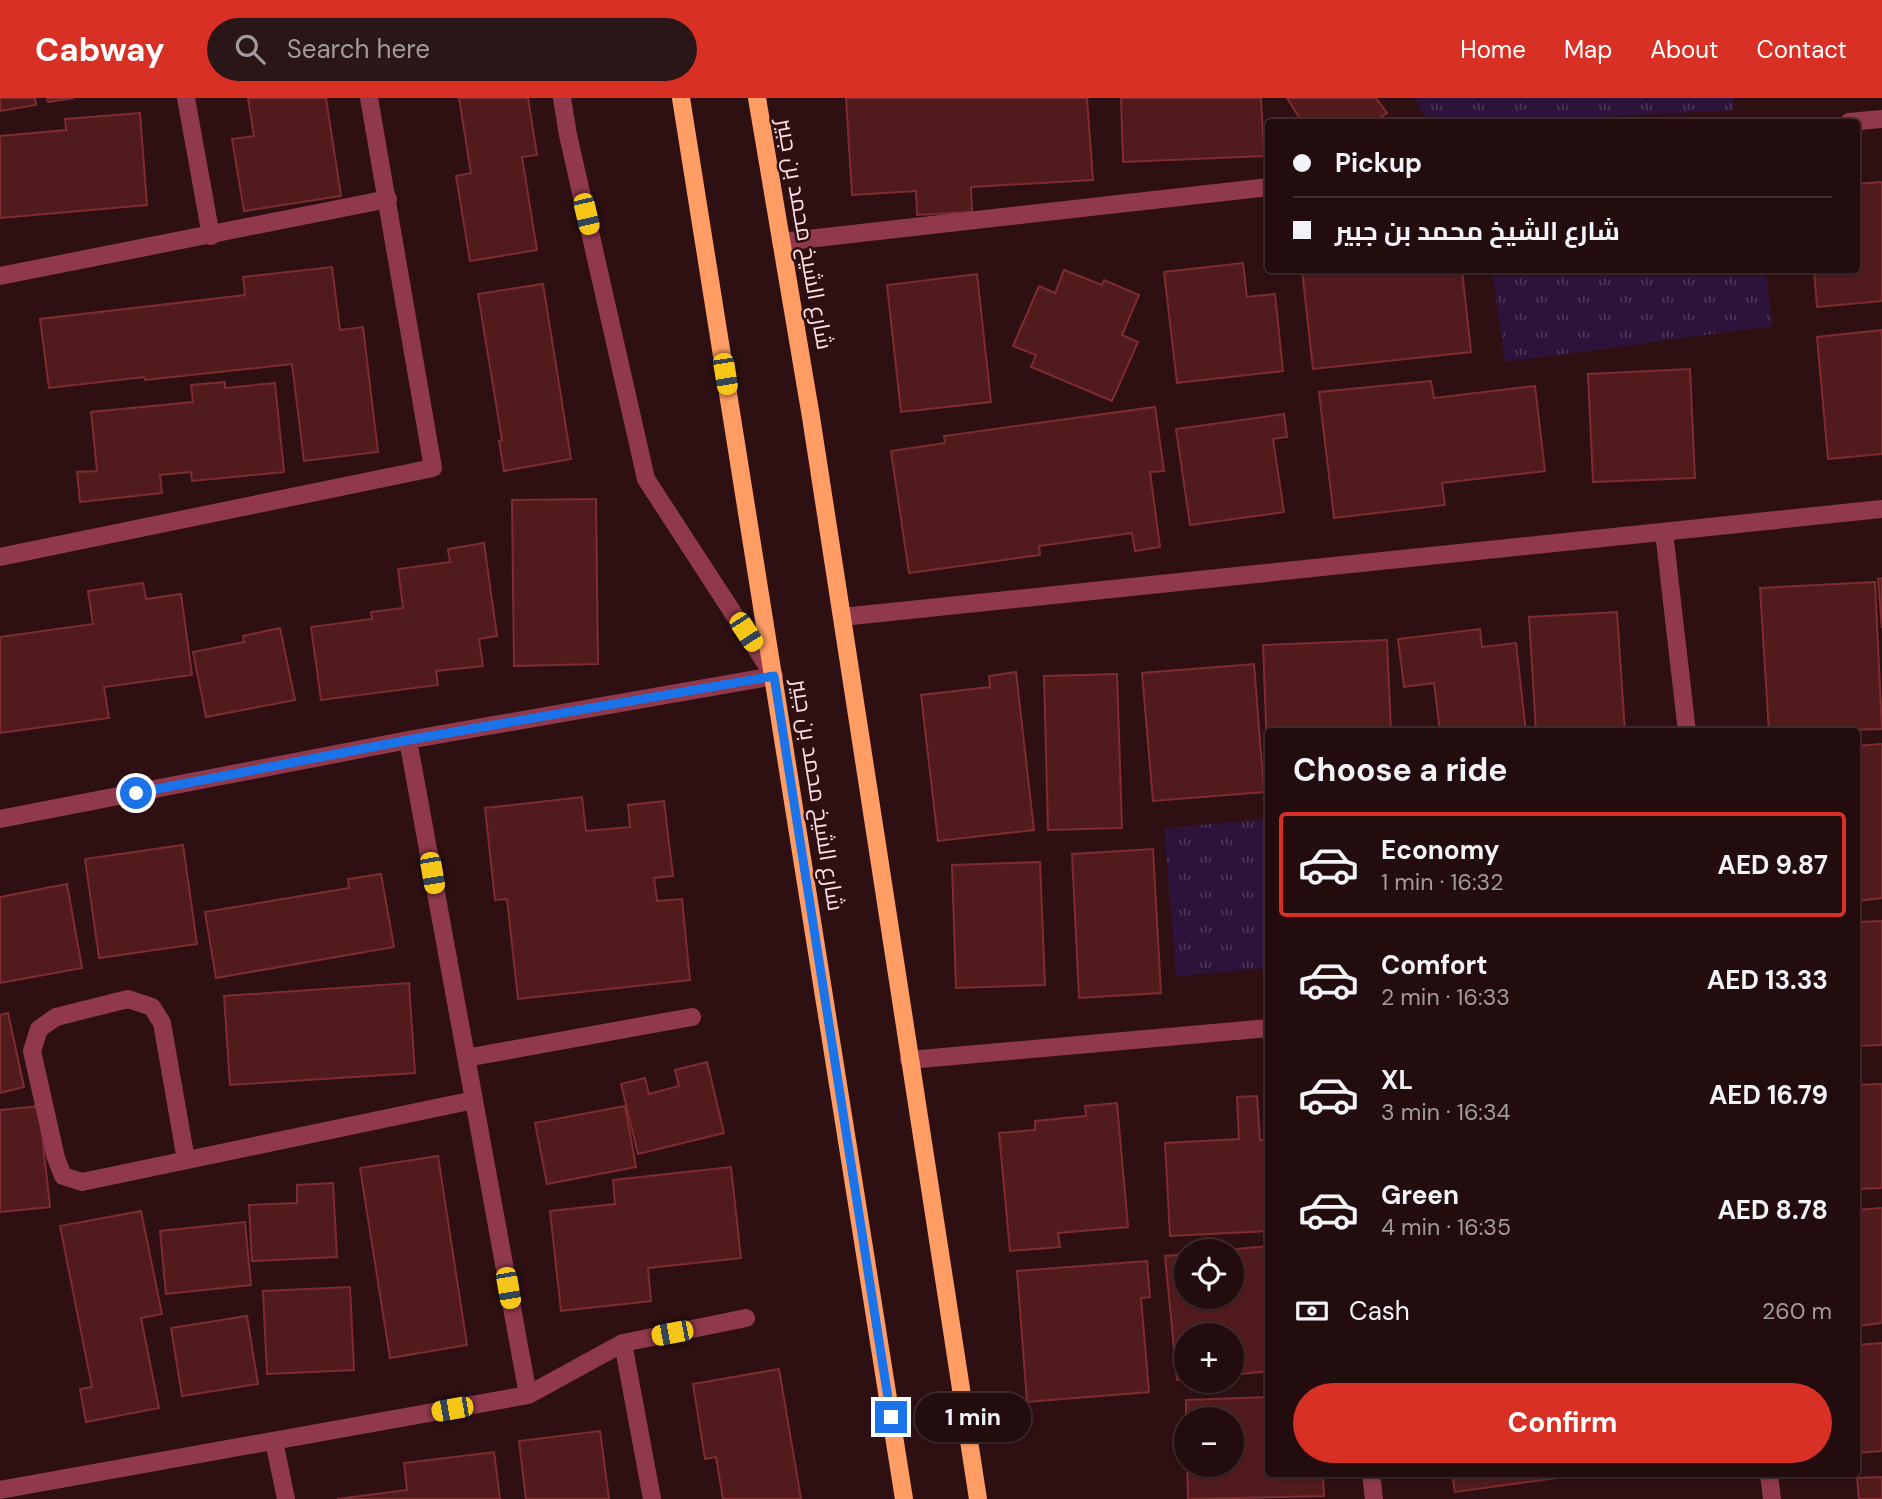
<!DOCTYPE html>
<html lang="en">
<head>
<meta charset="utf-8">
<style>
	:root { --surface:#220c0e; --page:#2a1517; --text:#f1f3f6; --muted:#a29b9e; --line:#3f2c2e; --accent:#d93025 }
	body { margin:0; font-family:"DM Sans",Cairo,sans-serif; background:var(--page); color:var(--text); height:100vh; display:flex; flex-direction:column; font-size:26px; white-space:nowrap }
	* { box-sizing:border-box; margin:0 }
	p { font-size:23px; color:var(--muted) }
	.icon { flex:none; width:38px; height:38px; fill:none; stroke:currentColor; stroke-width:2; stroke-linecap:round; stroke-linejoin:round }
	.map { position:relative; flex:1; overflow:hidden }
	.sheet { position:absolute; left:1265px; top:630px; width:595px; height:749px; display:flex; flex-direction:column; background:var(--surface); border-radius:7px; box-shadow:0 2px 5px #0004,0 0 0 2px var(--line) }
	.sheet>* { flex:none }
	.guide { position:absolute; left:1265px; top:21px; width:595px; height:154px; border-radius:7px; box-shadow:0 2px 5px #0004,0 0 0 2px var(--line); display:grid; align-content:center; height:154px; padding:0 28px; background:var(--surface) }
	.controls { position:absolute; left:1174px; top:1141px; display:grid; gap:14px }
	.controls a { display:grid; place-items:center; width:70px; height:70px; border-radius:50%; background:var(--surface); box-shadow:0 2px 5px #0004,0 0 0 2px var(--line); font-size:35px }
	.end { position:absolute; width:32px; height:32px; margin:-16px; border:9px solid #1a73e8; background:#fff; box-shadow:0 0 0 4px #fff }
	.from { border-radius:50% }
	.bubble { position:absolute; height:49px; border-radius:24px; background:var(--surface); box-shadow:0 2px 5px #0004,0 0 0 2px var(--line); font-size:23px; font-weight:700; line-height:49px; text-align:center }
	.car { position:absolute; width:21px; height:42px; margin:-21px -10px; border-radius:9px; box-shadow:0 0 5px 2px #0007; background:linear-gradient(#f5c518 24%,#345 0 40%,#f5c518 0 76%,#345 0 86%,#f5c518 0) }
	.guide b { display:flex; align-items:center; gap:24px; height:66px; font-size:26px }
	.guide b+b { border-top:2px solid var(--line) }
	.guide i { width:18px; height:18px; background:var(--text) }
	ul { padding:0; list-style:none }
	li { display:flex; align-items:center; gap:21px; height:105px; margin:0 14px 10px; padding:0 14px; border:4px solid transparent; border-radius:7px }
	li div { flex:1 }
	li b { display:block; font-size:26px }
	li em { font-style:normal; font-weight:700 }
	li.active { border-color:var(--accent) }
	li>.icon { width:63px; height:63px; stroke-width:1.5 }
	h2 { padding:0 28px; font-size:32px; line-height:84px }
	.pay { display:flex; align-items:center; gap:18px; height:77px; padding:0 28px; font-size:26px }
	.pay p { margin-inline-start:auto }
	.button { display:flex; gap:14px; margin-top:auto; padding:14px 28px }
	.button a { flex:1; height:80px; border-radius:42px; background:var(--accent); color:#fff; font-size:28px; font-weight:700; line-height:80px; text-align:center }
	header { display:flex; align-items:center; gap:42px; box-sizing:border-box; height:98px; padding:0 35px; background:var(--accent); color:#fff }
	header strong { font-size:33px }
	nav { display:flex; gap:38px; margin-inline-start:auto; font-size:24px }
	.search { width:490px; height:63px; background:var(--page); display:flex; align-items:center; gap:18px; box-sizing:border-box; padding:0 24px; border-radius:38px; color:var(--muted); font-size:26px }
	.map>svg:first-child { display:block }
	.grass { fill:url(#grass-tufts) }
	.building { fill:#511b1e; stroke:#7e2c31; stroke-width:2 }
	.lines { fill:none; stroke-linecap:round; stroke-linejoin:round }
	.minor { stroke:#90394d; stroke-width:18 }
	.major { stroke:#ff9d65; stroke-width:18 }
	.route { stroke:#1a73e8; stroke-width:9 }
	.labels { text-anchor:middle; stroke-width:5; stroke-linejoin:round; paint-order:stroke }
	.street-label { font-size:23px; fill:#ffdee3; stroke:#2e1013 }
</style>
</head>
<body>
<header>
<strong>Cabway</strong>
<div class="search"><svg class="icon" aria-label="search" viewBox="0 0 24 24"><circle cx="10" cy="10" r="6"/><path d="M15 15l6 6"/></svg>Search here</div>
<nav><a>Home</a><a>Map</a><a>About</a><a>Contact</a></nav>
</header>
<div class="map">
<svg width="1882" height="1401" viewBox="0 0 1882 1401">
	<defs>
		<pattern id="grass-tufts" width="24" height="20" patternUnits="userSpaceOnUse" patternTransform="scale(1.75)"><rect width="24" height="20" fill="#2d1339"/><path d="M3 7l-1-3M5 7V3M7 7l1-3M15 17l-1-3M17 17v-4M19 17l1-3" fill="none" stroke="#4c3556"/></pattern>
	</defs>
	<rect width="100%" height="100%" fill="#2e1013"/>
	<!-- grass -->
	<g class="grass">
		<path d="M1414,0h319l1,12 -226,12h-79z"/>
		<path d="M1492,172h273l8,56 -268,36z"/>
		<path d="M1269,721v149l-93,8 -12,-148z"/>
	</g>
	<!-- building -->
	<g class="building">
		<path d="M0,0h35l1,7 -36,6z"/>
		<path d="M47,0h27l-26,4z"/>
		<path d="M248,0h78l15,98 -97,15 -12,-72 22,-3z"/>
		<path d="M459,0h69l9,57 -15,2 15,93 -67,11 -14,-85 15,-3z"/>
		<path d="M846,0h241l6,82 -122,7 1,25 -55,3 -1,-24 -64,4z"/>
		<path d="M1121,0h140l3,58 -141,6z"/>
		<path d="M1287,0h89l11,15 -14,9h-71z"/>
		<path d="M140,15l7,92 -147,13v-82l66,-6 -1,-11z"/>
		<path d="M1882,84v119l-65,6 -3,-37h43v-86z"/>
		<path d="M1243,165l4,34 28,-3 8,77 -106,12 -13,-111z"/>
		<path d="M332,169l8,63 23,-3 15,125 -74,9 -12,-97 -147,16 -1,-3 -95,11 -9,-69 205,-24 -2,-18z"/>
		<path d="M1064,172l38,15 2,-5 35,15 -17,40 16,7 -26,59 -81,-34 5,-12 -23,-9 26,-60 16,7z"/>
		<path d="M1302,172h160l9,82 -158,17z"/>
		<path d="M977,176l14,128 -90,10 -14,-127z"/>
		<path d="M543,186l28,175 -67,12 -5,-30 3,-1 -24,-146z"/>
		<path d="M1882,232v124l-54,5 -11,-122z"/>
		<path d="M1690,271l5,109 -102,4 -5,-108z"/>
		<path d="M1431,283l3,17 101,-12 10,85 -103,12 3,22 -111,13 -15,-126z"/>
		<path d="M225,284v6l50,-5 9,89 -92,9 -1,-9 -31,3 2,18 -82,9 -3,-30 20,-1 -6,-59 102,-10 -2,-17z"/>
		<path d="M1155,309l9,64 -14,1 10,75 -25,4 -3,-18 -93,13 1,9 -131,18 -18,-122 54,-8 -1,-7z"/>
		<path d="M1284,316l3,23 -14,2 11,73 -94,13 -14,-96z"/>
		<path d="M596,401l2,165 -84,2 -2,-166z"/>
		<path d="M484,445l13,93 -18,3 4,27 -47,5 2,14 -117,15 -10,-73 61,-8 -1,-7 32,-4 -5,-39 52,-7 -2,-13z"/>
		<path d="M1882,480v50l-4,-49z"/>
		<path d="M1875,484l7,147 -113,3 -9,-144z"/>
		<path d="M143,485l3,16 35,-5 11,81 -88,12 5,31 -109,15v-96l93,-13 -5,-33z"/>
		<path d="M1617,514l8,120h-89l-7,-115z"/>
		<path d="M280,530l15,72 -89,17 -13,-65 51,-10 -1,-6z"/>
		<path d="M1480,531l2,18 34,-4 10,89h-86l-6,-49 -30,4 -6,-48z"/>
		<path d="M1387,542l4,92h-122v67l-6,-154z"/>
		<path d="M1254,566l10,128 -111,9 -11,-128z"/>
		<path d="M1016,574l18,158 -96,11 -17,-146 69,-8 -1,-11z"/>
		<path d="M1117,576l5,154 -74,2 -4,-154z"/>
		<path d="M1882,646v154l-25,3v-155z"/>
		<path d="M582,699l4,34 44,-4 -2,-22 36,-4 9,75 -19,2 3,23 25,-2 8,81 -172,19 -11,-100 -12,1 -10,-92z"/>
		<path d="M183,747l14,99 -98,14 -14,-99z"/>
		<path d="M1153,751l8,144 -82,5 -7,-144z"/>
		<path d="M1040,764l5,123 -89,3 -4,-123z"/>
		<path d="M381,776l13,73 -178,31 -11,-66 144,-24 -1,-9z"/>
		<path d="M67,786l15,84 -82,15v-86z"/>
		<path d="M1882,823v124l-25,1v-124z"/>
		<path d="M409,885l6,90 -185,12 -6,-89z"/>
		<path d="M8,915l16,74 -24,6v-78z"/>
		<path d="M707,964l17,71 -86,21 -17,-70 24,-6 4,16 30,-8 -4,-16z"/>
		<path d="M1882,986v104l-25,1v-104z"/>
		<path d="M1257,998l3,44h9v91l-99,5 -5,-93 74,-4 -2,-42z"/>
		<path d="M1117,1005l11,124 -70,6 2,14 -50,4 -11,-118 36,-3v-9l51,-5 -1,-10z"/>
		<path d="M39,1008l11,101 -50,5v-102z"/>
		<path d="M625,1008l11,61 -89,17 -12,-61z"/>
		<path d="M438,1058l29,189 -77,13 -30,-190z"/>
		<path d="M731,1069l10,91 -93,10 3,33 -90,10 -11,-100 65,-7 -2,-24z"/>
		<path d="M333,1085l4,74 -85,4 -3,-56 48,-2v-18z"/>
		<path d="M1882,1110v115l-25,3v-116z"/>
		<path d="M141,1113l21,103 -21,4 18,90 -73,14 -6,-33 12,-2 -32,-161z"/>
		<path d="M245,1124l6,63 -85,9 -6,-63z"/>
		<path d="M1269,1148v125l-37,4v-40h-46v44l-9,1 -12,-124 21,-2v43h46v-46h-18z"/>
		<path d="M1147,1163l3,36 -9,1 8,94 -122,10 -10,-131z"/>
		<path d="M350,1189l4,83 -87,4 -4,-83z"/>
		<path d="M247,1218l11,68 -76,12 -11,-68z"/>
		<path d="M1882,1245v108l-25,2v-108z"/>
		<path d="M779,1271l22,130h-78l-7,-42 -11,2 -12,-75z"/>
		<path d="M1269,1299v77h54l1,22 -136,3 -1,-34h45v-46h-46v16v-35z"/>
		<path d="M600,1333l9,68h-83l-7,-58z"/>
		<path d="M494,1354l6,47h-163l70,-9 -3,-27z"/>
		<path d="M1452,1376h120v2l-117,16z"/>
		<path d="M1882,1379v22h-23l-2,-21z"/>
	</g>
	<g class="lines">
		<!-- minor -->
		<g class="minor">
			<path d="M186,0l25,138"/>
			<path d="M1849,24l33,-3"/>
			<path d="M781,144l488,-55"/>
			<path d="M0,178l388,-77"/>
			<path d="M1664,434l23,200"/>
			<path d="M0,459l433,-89 -64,-370"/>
			<path d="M842,519l1040,-108"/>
			<path d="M408,642l120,655"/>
			<path d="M0,721l408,-79 366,-64 -128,-197 -78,-344 -6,-37"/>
			<path d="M466,960l226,-41"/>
			<path d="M909,962l360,-32"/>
			<path d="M186,1062l-24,-137 -10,-16 -24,-8 -72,18 -17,12 -7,22 24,107 7,18 19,6 392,-82"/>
			<path d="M623,1245l29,156"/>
			<path d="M274,1343l12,58"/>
			<path d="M1371,1376l3,25"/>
			<path d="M1769,1376l3,25"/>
			<path d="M0,1392l528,-95 95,-52 123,-25"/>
		</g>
		<!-- major -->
		<g class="major">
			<path d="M681,0l223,1401"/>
			<path d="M757,0l54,319 167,1082"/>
		</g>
	</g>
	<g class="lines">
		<!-- route -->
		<path class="route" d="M136,695l272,-53 366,-64 117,741"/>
	</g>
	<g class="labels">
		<!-- street labels -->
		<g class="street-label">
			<text transform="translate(805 136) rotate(80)" y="8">شارع الشيخ محمد بن جبير</text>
			<text transform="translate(818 697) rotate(81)" y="8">شارع الشيخ محمد بن جبير</text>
		</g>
	</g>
</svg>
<div class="controls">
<a><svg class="icon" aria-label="locate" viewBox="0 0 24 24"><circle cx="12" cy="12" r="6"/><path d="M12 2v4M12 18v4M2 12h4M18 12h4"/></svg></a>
<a>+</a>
<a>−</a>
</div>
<i class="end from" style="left:136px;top:695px"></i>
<i class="end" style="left:891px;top:1319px"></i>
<div class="bubble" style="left:915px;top:1295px;width:116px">1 min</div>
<i class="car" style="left:586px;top:116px;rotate:167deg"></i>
<i class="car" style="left:725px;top:276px;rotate:171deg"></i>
<i class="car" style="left:746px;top:534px;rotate:147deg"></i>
<i class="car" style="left:432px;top:775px;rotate:170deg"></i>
<i class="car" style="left:508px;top:1190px;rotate:170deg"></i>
<i class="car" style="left:672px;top:1235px;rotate:259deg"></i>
<i class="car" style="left:452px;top:1311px;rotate:260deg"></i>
<div class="guide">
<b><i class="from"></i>Pickup</b>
<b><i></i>شارع الشيخ محمد بن جبير</b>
</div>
<section class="sheet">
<h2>Choose a ride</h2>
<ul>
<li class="active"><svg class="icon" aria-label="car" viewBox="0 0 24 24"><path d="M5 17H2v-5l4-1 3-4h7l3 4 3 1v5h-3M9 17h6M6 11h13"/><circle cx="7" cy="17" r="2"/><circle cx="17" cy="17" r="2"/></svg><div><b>Economy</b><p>1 min · 16:32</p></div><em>AED 9.87</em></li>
<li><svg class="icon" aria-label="car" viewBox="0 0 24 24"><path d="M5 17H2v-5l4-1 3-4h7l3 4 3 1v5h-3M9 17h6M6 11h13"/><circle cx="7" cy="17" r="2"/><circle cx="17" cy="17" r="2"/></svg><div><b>Comfort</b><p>2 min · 16:33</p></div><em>AED 13.33</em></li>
<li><svg class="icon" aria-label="car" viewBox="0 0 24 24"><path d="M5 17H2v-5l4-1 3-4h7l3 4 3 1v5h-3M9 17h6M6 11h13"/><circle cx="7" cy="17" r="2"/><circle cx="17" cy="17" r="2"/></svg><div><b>XL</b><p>3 min · 16:34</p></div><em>AED 16.79</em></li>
<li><svg class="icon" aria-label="car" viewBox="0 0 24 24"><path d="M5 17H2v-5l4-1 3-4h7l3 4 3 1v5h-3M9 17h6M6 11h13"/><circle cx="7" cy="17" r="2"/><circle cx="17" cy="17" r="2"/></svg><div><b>Green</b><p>4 min · 16:35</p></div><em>AED 8.78</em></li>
</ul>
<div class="pay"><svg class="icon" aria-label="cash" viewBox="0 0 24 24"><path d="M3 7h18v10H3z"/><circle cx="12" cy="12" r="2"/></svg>Cash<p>260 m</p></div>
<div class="button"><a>Confirm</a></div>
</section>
</div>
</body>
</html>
